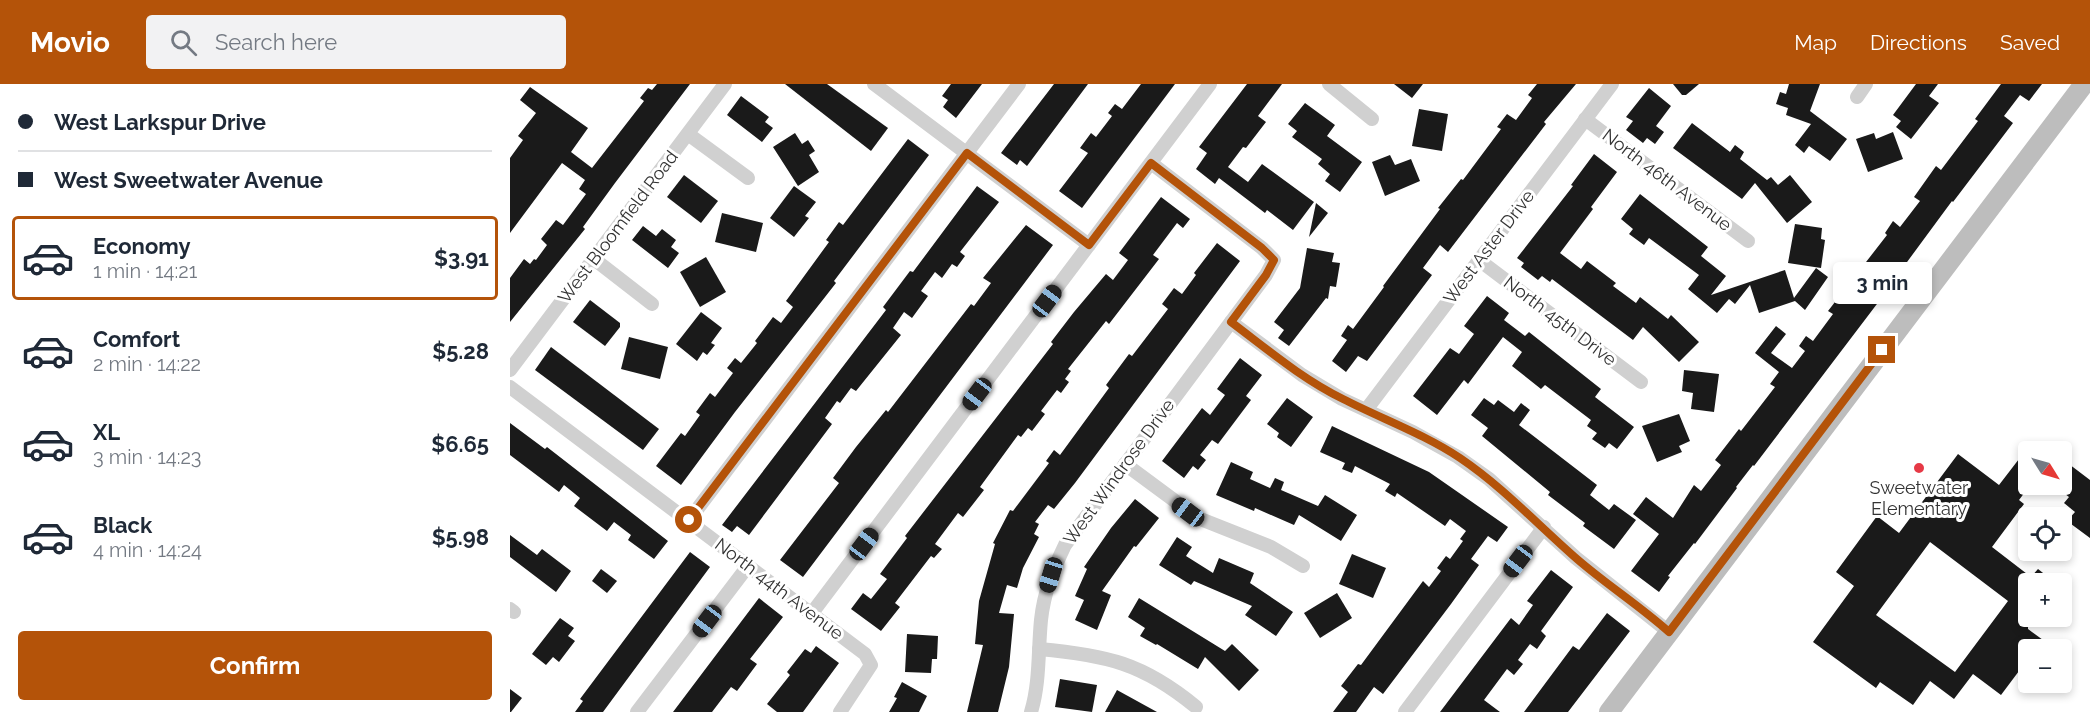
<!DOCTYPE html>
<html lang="en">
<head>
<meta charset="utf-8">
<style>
	:root { --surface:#fff; --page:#f2f2f3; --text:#1f2937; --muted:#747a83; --line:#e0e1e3; --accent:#b45309 }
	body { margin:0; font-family:Raleway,sans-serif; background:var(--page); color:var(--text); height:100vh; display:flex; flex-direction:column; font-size:22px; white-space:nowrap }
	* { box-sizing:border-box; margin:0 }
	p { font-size:20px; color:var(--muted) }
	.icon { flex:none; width:33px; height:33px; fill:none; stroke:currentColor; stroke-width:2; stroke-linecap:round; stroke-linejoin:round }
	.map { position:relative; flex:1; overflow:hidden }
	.sheet { display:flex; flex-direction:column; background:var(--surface); width:510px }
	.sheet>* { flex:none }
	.banner { display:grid; align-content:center; height:132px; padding:0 18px; background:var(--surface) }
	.needle { width:39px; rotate:127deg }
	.buttons { position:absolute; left:1508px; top:357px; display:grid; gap:12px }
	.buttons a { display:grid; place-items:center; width:54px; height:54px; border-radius:6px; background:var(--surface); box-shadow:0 3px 9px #0003; font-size:30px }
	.end { position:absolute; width:27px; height:27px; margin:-14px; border:8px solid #b45309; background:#fff; box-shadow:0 0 0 3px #fff }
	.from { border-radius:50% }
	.bubble { position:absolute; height:42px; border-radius:6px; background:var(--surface); box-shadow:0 3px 9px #0003; font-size:20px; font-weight:700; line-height:42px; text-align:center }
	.car { position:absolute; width:18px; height:36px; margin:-18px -9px; border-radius:8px; box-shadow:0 0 4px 2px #0007; background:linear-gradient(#222 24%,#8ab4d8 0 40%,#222 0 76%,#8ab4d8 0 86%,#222 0) }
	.banner b { display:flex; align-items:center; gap:21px; height:57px; font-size:22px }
	.banner b+b { border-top:2px solid var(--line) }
	.banner i { width:15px; height:15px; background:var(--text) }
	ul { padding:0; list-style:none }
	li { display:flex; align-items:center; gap:18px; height:84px; margin:0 12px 9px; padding:0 6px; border:3px solid transparent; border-radius:6px }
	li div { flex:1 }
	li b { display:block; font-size:22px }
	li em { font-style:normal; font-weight:700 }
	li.selected { border-color:var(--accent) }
	li>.icon { width:54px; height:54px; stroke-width:1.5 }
	.cta { display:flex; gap:12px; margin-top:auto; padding:12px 18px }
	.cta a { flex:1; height:69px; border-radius:6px; background:var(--accent); color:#fff; font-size:24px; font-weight:700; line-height:69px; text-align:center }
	header { display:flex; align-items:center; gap:36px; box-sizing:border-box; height:84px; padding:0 30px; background:var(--accent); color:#fff }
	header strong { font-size:28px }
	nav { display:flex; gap:33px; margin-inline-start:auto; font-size:21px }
	.search { width:420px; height:54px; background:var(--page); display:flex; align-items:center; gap:15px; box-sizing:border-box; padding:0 21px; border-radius:6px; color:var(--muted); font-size:22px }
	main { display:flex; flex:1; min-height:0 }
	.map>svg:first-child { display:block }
	.building { fill:#1a1a1a; fill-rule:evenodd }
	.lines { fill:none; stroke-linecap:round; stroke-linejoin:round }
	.street { stroke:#d0d0d0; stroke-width:14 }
	.secondary { stroke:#bdbdbd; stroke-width:20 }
	.route { stroke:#b45309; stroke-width:8 }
	.poi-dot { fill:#e63946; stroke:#fff; stroke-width:2 }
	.labels { text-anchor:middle; stroke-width:6; stroke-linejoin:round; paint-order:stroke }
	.street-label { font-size:18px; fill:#333; stroke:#fff }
	.poi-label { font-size:18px; fill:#333; stroke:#fff }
</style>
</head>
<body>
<header>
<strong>Movio</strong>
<div class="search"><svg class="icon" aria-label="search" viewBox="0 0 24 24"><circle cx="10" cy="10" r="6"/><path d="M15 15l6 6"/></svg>Search here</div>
<nav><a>Map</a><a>Directions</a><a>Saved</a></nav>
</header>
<main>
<section class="sheet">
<div class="banner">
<b><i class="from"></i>West Larkspur Drive</b>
<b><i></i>West Sweetwater Avenue</b>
</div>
<ul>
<li class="selected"><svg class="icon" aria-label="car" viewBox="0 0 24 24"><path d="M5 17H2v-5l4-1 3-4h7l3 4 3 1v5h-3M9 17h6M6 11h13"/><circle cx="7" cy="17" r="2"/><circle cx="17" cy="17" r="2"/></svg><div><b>Economy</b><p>1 min · 14:21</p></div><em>$3.91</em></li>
<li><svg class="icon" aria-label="car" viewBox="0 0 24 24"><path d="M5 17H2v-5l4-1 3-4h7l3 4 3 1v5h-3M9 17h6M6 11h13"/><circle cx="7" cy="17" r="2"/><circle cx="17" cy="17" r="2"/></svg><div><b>Comfort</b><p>2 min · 14:22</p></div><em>$5.28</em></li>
<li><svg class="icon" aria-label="car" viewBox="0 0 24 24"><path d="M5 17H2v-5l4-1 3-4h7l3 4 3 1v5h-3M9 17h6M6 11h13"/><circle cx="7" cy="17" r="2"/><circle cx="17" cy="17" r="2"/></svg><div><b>XL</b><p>3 min · 14:23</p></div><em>$6.65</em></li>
<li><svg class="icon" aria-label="car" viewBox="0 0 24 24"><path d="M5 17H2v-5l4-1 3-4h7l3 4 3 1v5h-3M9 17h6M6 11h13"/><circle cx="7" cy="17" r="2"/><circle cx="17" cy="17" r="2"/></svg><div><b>Black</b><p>4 min · 14:24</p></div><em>$5.98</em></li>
</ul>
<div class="cta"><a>Confirm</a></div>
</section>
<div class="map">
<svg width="1580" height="628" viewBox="0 0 1580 628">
	<rect width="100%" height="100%" fill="#fff"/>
	<!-- building -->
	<g class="building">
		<path d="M147,0h33l-75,99 -32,44 2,2 -75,93v-44l14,-19 6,5 4,-5 2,1 11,-15 -6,-6 15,-19 7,5 23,-31 -7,-5 6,-9 -23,-17 -52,70v-75l13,-18 -5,-4 18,-23 -16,-13 10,-13 58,41 -17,24 21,16 52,-67 -4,-3 8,-10 4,2z"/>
		<path d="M275,0h42l61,44 -17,23z"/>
		<path d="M441,0h31l-26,34 -13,-11 5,-7 -6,-4z"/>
		<path d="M544,0h34l-61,82 -7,-6 -3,5 -16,-12z"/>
		<path d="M631,0h34l-93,124 -23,-17 29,-38 -8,-5 11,-15 5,4 16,-21 -4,-3 7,-9 7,5z"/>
		<path d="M737,0h35l-24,32 8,6 -20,26 -3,-1 -15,20 20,15 14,-18 52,38 -21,28 -26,-20 -2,3 -46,-35 -4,6 -19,-15 11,-16 -8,-6z"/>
		<path d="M884,0h29l-11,14z"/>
		<path d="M1027,0h39l-32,38 2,2 -98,128 -8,-7 -17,23 9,7 -65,86 -9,-5 -12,16 -14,-11 15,-21 -6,-4 7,-11 5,4 31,-42 -1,-1 57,-77 -2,-1 23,-29 2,1 38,-51 -4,-2 10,-13 9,6 16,-22 -4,-3z"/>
		<path d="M1163,0h26l-13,11h-4z"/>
		<path d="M1279,0h31l-10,27 37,28 -17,22 -21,-15 -5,7 -9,-8 16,-21 -25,-9 2,-7 -12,-4 4,-12 6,2z"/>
		<path d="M1406,0h22l-9,12 10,7 -28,36 -15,-12 5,-6 -8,-6z"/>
		<path d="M1491,0h41l-13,17 -9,-6 -16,21 9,7 -60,79 -1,-1 -56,76 -1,-1 -14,18 2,2 -129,170 -1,-1 -17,22 1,1 -42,56 -1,-1 -26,33 2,1 -11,15 -28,-21 28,-37 -26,-20 13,-17 27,21 21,-33 7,6 20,-26 -6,-5 24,-31 2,2 34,-44 -5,-3 9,-12 -24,-19 21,-27 10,8 -15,19 21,15 13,-17 -6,-5 7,-10 7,5 20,-27 -5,-3 59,-76 -2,-2 8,-12 7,6 20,-26 -6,-4 22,-31 5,4 37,-49 -3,-2z"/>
		<path d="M1139,4l22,18 -15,20 8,6 -9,12 -8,-6 -4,5 -17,-13 7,-9 -7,-4z"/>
		<path d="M231,12l28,21 -4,5 8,6 -11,14 -35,-27z"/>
		<path d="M795,19l30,22 -8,11 35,26 -22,30 -15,-11 5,-7 -12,-10 4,-5 -30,-22 5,-6 -9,-7z"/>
		<path d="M909,25l29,5 -6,37 -30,-5z"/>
		<path d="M1182,39l38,29 5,-7 9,7 -4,7 27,21 4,-3 7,8 12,-10 22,27 -25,21 -32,-40 -13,16 -69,-51z"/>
		<path d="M1383,48l10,27 -35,13 -12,-33 18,-6 2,6z"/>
		<path d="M285,49l7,11 6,-4 7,11 -6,4 10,17 -21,14 -25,-39z"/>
		<path d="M398,55l21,16 -95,126 2,2 -101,129 -54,73 -25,-19 25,-33 4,3 15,-21 -4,-3 14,-19 5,4 18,-24 -6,-5 8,-10 6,5 16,-20 -2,-2 18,-24 8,6 12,-16 -7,-6 43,-59 -3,-2 13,-18 4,3z"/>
		<path d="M1084,70l23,18 -26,35 2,2 -33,44 21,16 6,-8 29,22 -3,3 23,17 4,-6 28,22 3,-4 28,27 -20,20 -36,-35 -10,13 -81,-61 -2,3 -8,-6 -4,4 -17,-13 3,-4 -7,-5 56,-72 -2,-1z"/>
		<path d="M880,71l5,10 16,-6 9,22 -35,15 -13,-34z"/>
		<path d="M174,91l34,26 -17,22 -34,-26z"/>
		<path d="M284,102l22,16 -11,14 4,2 -15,19 -24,-19z"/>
		<path d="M467,102l22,16 -39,50 5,4 -8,11 -5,-3 -10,14 -7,-6 -14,19 7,5 -16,22 -8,-6 -11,16 8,7 -45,56 -5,-3 -11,15 -3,-2 -12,17 7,6 -83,111 -12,-9 -5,6 -10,-7 164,-215 -3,-3 27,-36 3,1z"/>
		<path d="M1130,110l68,53 -7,9 25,20 -15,19 74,-25 9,28 22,-30 12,9 -23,33 -10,-9 -36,12 -9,-28 -15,19 -6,-5 -12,14 -29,-24 11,-14 -50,-37 -5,7 -15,-11 4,-5 -12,-10z"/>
		<path d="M651,113l29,22 -7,9 -6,-5 -24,32 6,4 -50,65 -3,-3 -38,48 3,2 -6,8 4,3 -8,11 -4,-3 -16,21 4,3 -13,17 -4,-3 -7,9 -3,-2 -38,52 4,3 -21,27 -5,-4 -23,31 7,5 -8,9 -3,-2 -36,47 5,4 -19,24 -30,-22 12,-16 8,6 16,-20 -7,-5 27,-36 -2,-2 148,-192 -2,-2 23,-30 32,-38 7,6 15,-20 -9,-7z"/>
		<path d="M806,119l12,10 -19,24z"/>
		<path d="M212,129l41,10 -7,29 -41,-10z"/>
		<path d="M1285,140l27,4 -1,11 4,1 -4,28 -33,-5z"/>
		<path d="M516,141l27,20 -250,332 -23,-17 59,-77 -6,-5 23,-31 30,-37 2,2 83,-108 3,2 17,-23 -8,-5z"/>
		<path d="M133,142l13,10 6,-7 14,11 -5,7 8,6 -11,15 -36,-28z"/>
		<path d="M707,159l23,18 -165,222 -21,26 -6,-4 -13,17 4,2 -5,10 5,3 -16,31 -6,20 -10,-3 -8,28 15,1 -5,53 -11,45h-31l16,-67 -8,-1 4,-43 16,-57 -2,-1 17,-33 3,1 36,-48 -3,-2 8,-11 6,5 49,-67 -3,-3 23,-31 3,2 36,-47 -6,-5 12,-16 8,6 14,-19 -2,-2z"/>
		<path d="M797,164l27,5 -2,9 8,1 -4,24 -6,-1 -2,13 -2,-1 -37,48 -11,-8 6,-8 -10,-8 26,-34z"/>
		<path d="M196,173l20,35 -26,15 -20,-35z"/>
		<path d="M977,212l22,17 -5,7 21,16 4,-4 72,57 -6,8 39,30 -17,22 -8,-6 -4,5 -13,-9 5,-6 -10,-7 4,-6 -46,-35 -4,4 -29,-23 10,-14 -19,-15 -35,47 -4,-4 -27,35 -24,-19 37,-48 9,6 15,-20 -10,-8z"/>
		<path d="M80,216l30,23v4l-15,19 -32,-24z"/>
		<path d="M191,228l21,16 -11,15 4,2 -8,10 -4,-3 -6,9 -21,-17z"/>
		<path d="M119,253l39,10 -8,32 -39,-10z"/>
		<path d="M41,263l108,82 -16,21 -108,-80z"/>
		<path d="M730,274l22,17 -16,21 5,4 -33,44 -6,-4 -12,15 6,5 -8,10 -5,-4 -9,12 -22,-17 40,-53 8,7 15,-20 -8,-6z"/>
		<path d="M1174,286l35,4 -5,38 -23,-3 2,-16 -11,-2z"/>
		<path d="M777,314l26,19 -22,30 -14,-10 2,-4 -12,-9z"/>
		<path d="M974,314l10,7 4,-5 16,12 7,-9 9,7 -11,15 78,60 -7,10 19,15 5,-6 22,16 -22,29 -31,-23 2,-3 -37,-28 2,-3 -68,-56 6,-8 -17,-13z"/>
		<path d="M1169,330l11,27 -11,5 3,6 -25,10 -15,-36z"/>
		<path d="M0,339l35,26 2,-2 121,94 -14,18 -26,-19 3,-5 -17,-13 -7,9 -33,-25 6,-8 -16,-13 -5,7 -49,-37z"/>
		<path d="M822,342l97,46 79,55 -11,15 -9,-6 -17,23 8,6 -28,39 -68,90 -9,-7 -18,25h-23l15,-20 -7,-6 17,-22 3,1 62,-84 6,6 12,-16 -4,-3 9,-12 4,3 13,-18 -3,-2 6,-8 -16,-12 -5,7 -48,-33 -2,4 -10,-6 5,-7 -35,-18 -3,7 -10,-4 3,-6 -25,-11z"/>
		<path d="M1448,370l41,31 20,-26 9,7v22l-9,12 5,4 -32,43 39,30 7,-8 19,15h-29v45l15,11 -8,10h-7v9l-27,36 -28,-21 -19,25 -24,-18 -17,24 -33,-23 -4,6 -63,-46 41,-56 -18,-14 41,-56 22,17zM1420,458l78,59 -53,71 -79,-57z"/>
		<path d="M1551,374l29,22v58l-23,-17 8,-9 -11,-9 5,-6 -8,-6z"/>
		<path d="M721,378l22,10 -3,7 20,9 5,-10 9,4 -3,8 37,16 7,-11 32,20 -16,26 -42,-26 -5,10 -39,-17 -1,3 -38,-16z"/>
		<path d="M625,415l24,19 -23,29 -2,-1 -32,45 9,4 -14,35 -22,-10 9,-20 -9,-4 12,-27 -3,-2 27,-39z"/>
		<path d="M0,451l27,20 5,-6 29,22 -15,21 -46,-35z"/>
		<path d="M667,453l15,10 -6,9 27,17 6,-15 35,15 -4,10 43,29 -17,24 -31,-21 7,-9 -58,-25 -3,4 -32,-20z"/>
		<path d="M180,468l20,15 -107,145h-28l8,-11 -3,-2z"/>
		<path d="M842,470l34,14 -13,30 -34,-14z"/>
		<path d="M91,485l16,12 -10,12 -15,-12z"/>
		<path d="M1041,486l22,17 -32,44 5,5 -9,13 -7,-5 -12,16 5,4 -9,11 -7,-6 -23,31 16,12h-60l71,-94 8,7 14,-20 -6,-4z"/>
		<path d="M827,509l15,25 -32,20 -16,-25z"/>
		<path d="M249,514l24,19 -33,42 7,5 -20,27 -6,-4 -19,25h-39z"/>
		<path d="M629,514l86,53 7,-7 27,26 -20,21 -34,-34 -7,12 -41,-25 -1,1 -16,-9 5,-8 -17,-11z"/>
		<path d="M1097,529l23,18 -62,81h-44l49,-66 6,4z"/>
		<path d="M50,534l14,10 -6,8 7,5 -16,21 -6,-5 -7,8 -14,-11z"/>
		<path d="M397,550l31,2 -1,23h-5l-1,14 -26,-1z"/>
		<path d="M306,562l23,17 -36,49h-26l-10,-8 23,-29 -3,-3 18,-23 6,4z"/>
		<path d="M550,595l37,6 -5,27 -37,-5z"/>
		<path d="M392,598l25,14 -8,16h-30l8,-14 -3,-1z"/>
		<path d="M0,605l12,9 -11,14h-1z"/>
		<path d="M607,606l40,22h-52z"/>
	</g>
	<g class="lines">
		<!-- street -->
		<g class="street">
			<path d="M364,0l215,161"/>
			<path d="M819,0l43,35"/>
			<path d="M1347,13l9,-13"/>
			<path d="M1075,35l163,122"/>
			<path d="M178,50l60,44"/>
			<path d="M84,175l58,45"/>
			<path d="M969,176l162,122"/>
			<path d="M721,238l71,53 40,24 71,33 45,25 31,22 87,79 93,74"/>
			<path d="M0,286l215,-286"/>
			<path d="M0,303l355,267 6,11 -31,47"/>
			<path d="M856,326l246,-326"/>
			<path d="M615,380l73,54 73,29 32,19"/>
			<path d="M179,436l330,-436"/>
			<path d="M0,525l4,3"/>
			<path d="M302,529l398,-529"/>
			<path d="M529,565c67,6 104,14 157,58"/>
			<path d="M127,628l111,-146"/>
			<path d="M521,628c9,-29 7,-62 10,-92 3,-28 12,-50 24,-75l201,-270 8,-15 -12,-12 -111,-85"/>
			<path d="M895,628l139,-185"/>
		</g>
		<!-- secondary -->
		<path class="secondary" d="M1099,628l475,-628"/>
	</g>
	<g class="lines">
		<!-- route -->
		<path class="route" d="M179,436l278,-367 122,92 62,-82 111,85 12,12 -8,15 -35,47c36,27 71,57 112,77 39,20 81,35 117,59 43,29 78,67 117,101 30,26 63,47 92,73l213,-282"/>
	</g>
	<!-- markers -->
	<circle class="poi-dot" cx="1409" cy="384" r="6"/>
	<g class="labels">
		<!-- street labels -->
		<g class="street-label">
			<text transform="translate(1157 96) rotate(37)" y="6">North 46th Avenue</text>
			<text transform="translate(108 143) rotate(-53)" y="6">West Bloomfield Road</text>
			<text transform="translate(979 163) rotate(-53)" y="6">West Aster Drive</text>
			<text transform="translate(1050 237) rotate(37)" y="6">North 45th Drive</text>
			<text transform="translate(609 388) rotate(-54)" y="6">West Windrose Drive</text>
			<text transform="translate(269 505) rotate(37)" y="6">North 44th Avenue</text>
		</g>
		<!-- poi labels -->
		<g class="poi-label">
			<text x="1409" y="410">Sweetwater<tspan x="1409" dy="21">Elementary</tspan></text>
		</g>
	</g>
</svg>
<div class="buttons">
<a><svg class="needle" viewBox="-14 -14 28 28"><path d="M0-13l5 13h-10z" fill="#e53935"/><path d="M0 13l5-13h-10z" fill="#747a83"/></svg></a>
<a><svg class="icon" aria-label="locate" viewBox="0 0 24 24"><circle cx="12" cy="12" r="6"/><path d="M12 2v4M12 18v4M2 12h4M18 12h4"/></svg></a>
<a>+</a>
<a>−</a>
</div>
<i class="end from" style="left:179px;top:436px"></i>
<i class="end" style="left:1372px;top:266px"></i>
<div class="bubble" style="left:1323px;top:178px;width:99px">3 min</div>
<i class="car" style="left:537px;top:217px;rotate:37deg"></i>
<i class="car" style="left:467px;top:310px;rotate:217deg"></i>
<i class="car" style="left:678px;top:428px;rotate:307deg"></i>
<i class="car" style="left:354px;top:460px;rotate:37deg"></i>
<i class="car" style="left:1008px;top:477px;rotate:217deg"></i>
<i class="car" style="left:541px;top:491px;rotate:197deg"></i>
<i class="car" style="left:197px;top:537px;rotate:217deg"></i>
</div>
</main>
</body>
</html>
